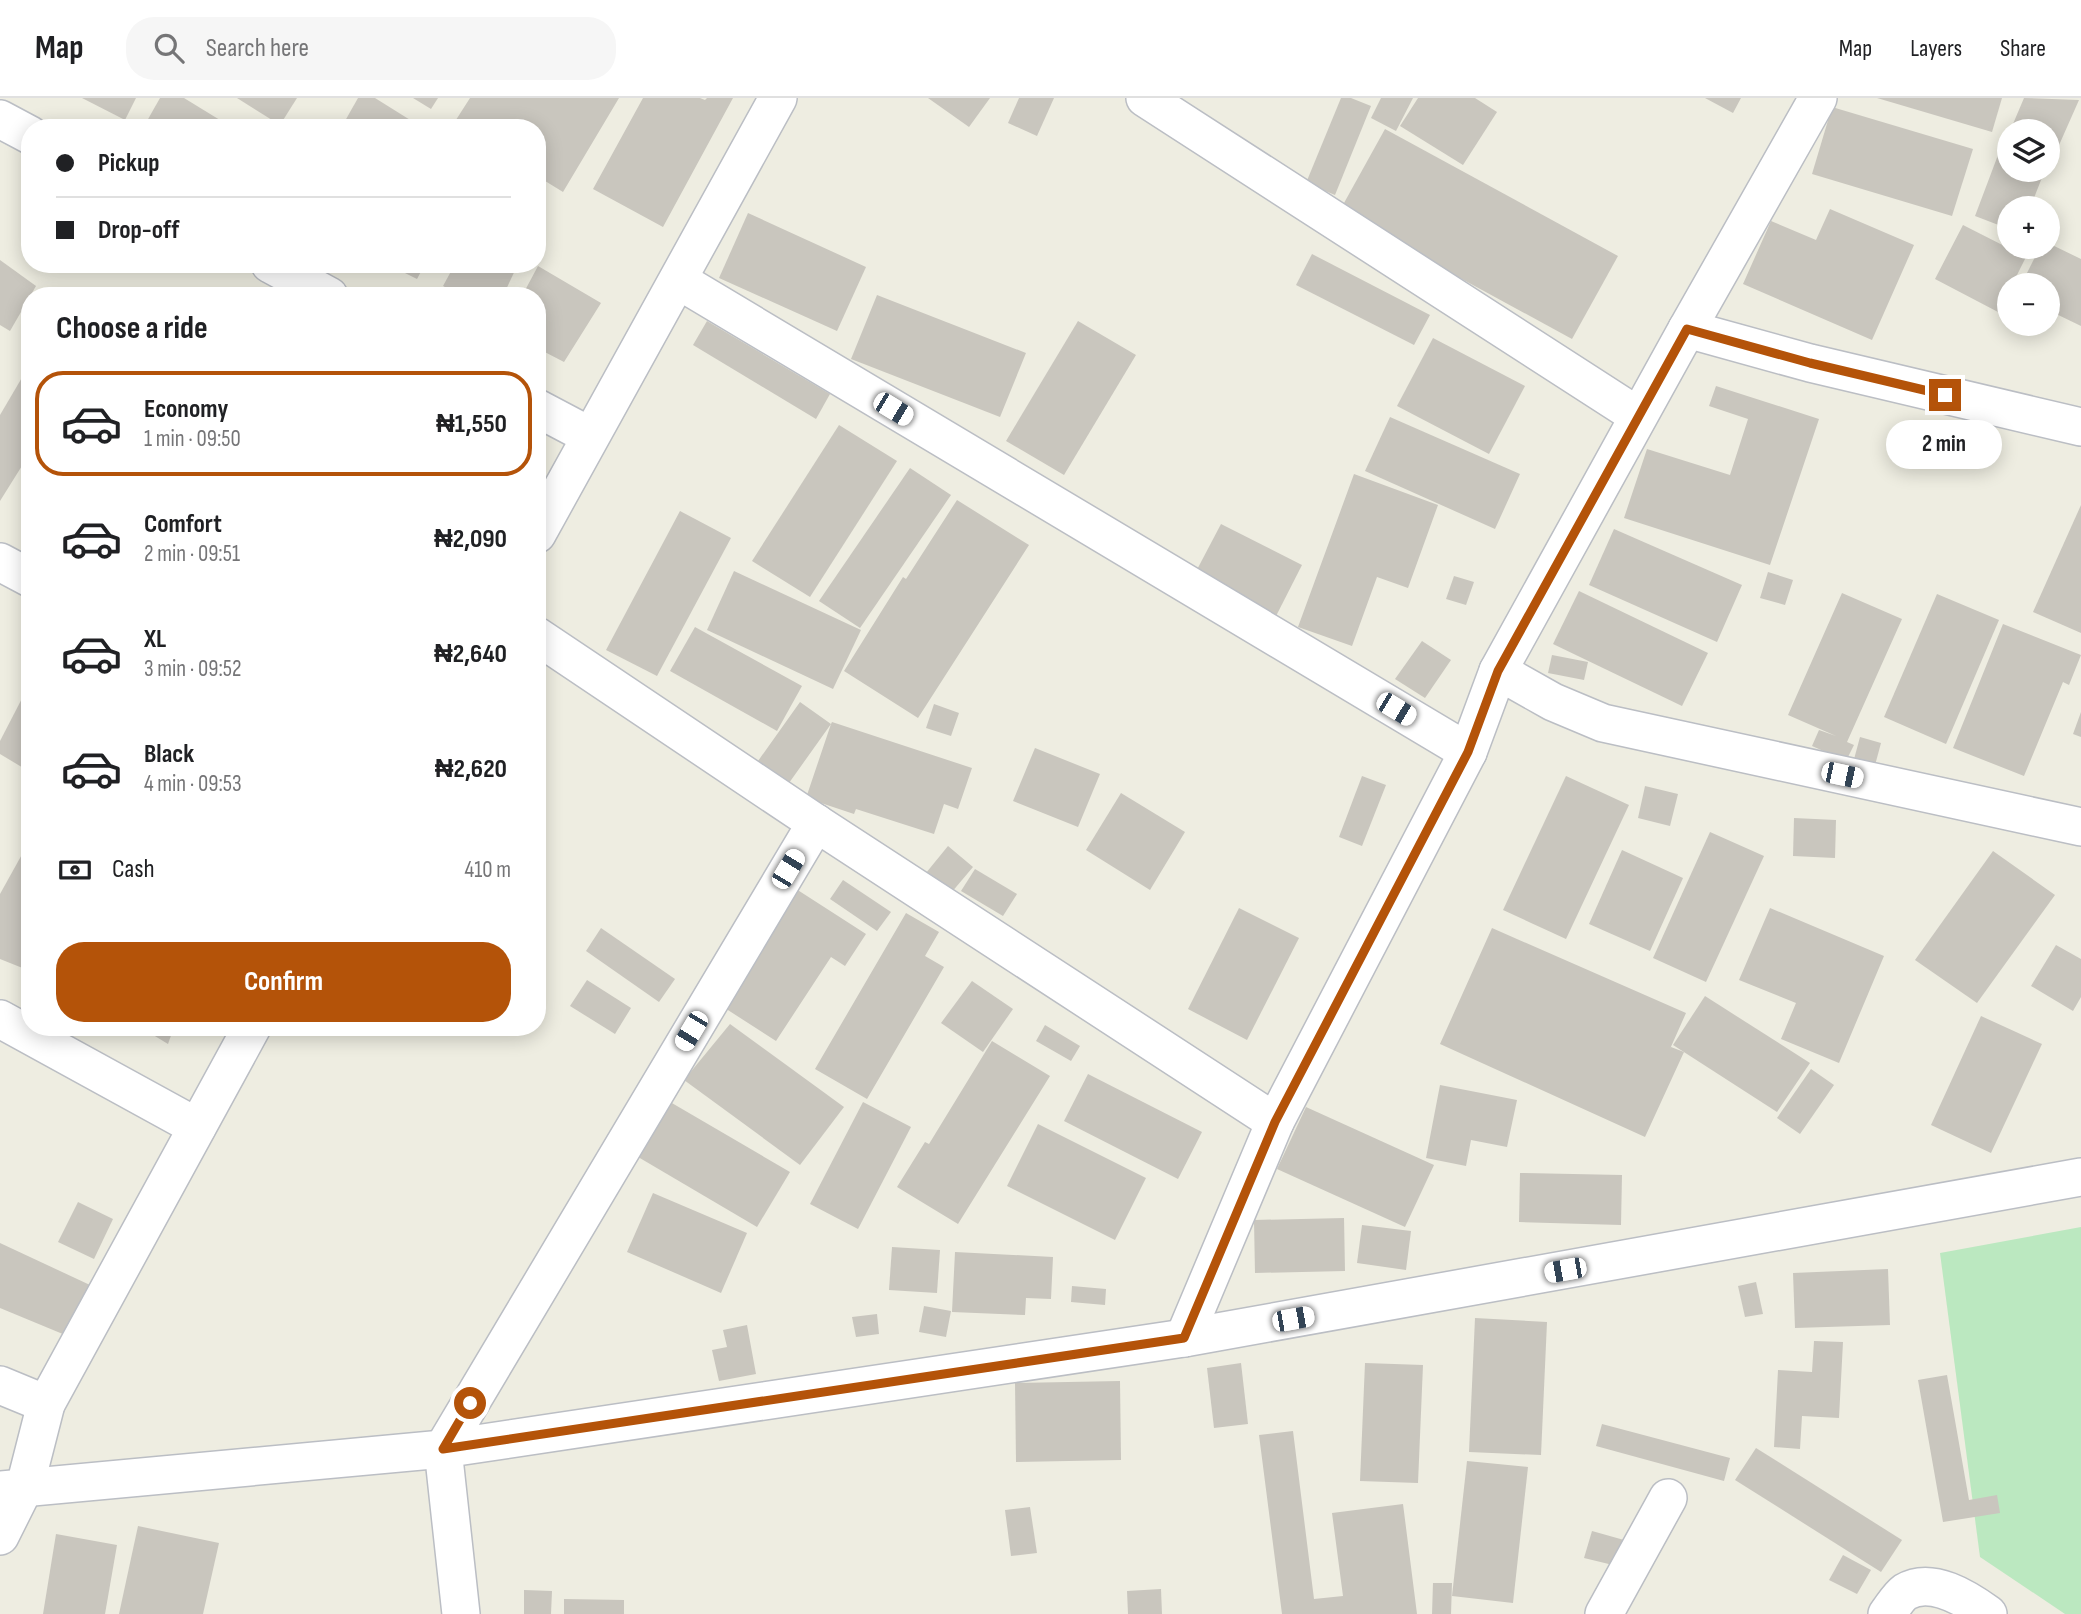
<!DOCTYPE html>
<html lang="en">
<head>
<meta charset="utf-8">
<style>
	:root { --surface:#fff; --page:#f6f6f6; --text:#202124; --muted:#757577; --line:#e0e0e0; --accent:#b45309 }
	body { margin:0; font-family:"Sofia Sans Condensed",sans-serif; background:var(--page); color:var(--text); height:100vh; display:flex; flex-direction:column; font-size:26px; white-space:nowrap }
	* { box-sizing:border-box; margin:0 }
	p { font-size:23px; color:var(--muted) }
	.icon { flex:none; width:38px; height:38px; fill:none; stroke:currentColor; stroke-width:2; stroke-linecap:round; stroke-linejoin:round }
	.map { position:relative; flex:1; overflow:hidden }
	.panel { position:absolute; left:21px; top:189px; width:525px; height:749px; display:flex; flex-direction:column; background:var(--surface); border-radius:28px; box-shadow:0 4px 18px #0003 }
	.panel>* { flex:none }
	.top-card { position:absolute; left:21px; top:21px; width:525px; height:154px; border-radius:28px; box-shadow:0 4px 18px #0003; display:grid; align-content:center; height:154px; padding:0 35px; background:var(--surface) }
	.tools { position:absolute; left:1997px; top:21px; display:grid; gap:14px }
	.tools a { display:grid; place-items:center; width:63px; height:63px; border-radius:50%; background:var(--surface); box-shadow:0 4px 18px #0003; font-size:35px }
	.end { position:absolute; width:32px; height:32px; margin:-16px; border:9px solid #b45309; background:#fff; box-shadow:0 0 0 4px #fff }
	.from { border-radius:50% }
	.bubble { position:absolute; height:49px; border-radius:24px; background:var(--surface); box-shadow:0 4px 18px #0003; font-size:23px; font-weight:700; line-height:49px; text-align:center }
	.car { position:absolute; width:21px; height:42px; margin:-21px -10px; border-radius:9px; box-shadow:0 0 5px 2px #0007; background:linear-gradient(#fff 24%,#345 0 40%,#fff 0 76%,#345 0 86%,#fff 0) }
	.top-card b { display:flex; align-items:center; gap:24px; height:66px; font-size:26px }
	.top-card b+b { border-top:2px solid var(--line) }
	.top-card i { width:18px; height:18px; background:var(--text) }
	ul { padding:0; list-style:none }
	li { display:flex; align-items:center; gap:21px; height:105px; margin:0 14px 10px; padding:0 21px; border:4px solid transparent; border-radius:28px }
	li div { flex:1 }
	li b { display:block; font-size:26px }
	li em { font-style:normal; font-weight:700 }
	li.on { border-color:var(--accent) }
	li>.icon { width:63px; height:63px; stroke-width:1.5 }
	h2 { padding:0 35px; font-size:32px; line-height:84px }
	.pay { display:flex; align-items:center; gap:18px; height:77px; padding:0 35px; font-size:26px }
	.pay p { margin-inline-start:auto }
	.button { display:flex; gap:14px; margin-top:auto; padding:14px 35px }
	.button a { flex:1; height:80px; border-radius:28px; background:var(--accent); color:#fff; font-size:28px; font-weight:700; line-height:80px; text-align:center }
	header { display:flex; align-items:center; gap:42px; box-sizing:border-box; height:98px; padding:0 35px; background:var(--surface); border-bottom:2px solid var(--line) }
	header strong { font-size:33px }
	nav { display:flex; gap:38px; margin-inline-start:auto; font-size:24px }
	.search { width:490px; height:63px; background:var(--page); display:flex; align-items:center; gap:18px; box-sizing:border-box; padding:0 24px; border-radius:28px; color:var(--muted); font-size:26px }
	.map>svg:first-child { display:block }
	.green { fill:#bbe8c0 }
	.building { fill:#c9c6be }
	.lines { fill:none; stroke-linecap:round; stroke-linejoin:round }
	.minor-casing { stroke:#bbbec4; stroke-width:40 }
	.minor { stroke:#fff; stroke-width:37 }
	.route { stroke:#b45309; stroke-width:9 }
</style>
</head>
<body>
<header>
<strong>Map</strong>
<div class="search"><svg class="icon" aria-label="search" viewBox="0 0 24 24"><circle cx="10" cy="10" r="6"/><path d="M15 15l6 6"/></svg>Search here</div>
<nav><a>Map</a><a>Layers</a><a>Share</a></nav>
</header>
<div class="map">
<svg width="2081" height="1516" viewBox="0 0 2081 1516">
	<rect width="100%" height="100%" fill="#eeede1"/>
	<!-- green -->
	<path class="green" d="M2081,1129v387h-16l-85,-57 -40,-304z"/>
	<!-- building -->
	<g class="building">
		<path d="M82,0h54l-11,22z"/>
		<path d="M160,0h24l49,30h-90z"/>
		<path d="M237,0h60l-17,27z"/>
		<path d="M358,0h17l40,25 -2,5h-72z"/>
		<path d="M413,0h25l-7,11z"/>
		<path d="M470,0h149l-56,94 -26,-16v-48h-76l-7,-5z"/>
		<path d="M643,0h57l5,2 2,-2h26l-70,129 -70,-38z"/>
		<path d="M928,0h62l-21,29z"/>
		<path d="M1019,0h35l-17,38 -29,-13z"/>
		<path d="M1341,0h10l20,8 -36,89 -29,-12z"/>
		<path d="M1381,0h32l-17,33 -25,-13z"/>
		<path d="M1418,0h57l22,14 -34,53 -63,-39z"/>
		<path d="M1705,0h36l-8,15z"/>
		<path d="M1877,0h125l-10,34z"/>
		<path d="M2024,0l55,2 -27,61 -4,-2v-28h-38z"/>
		<path d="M1832,9l141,42 -21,67 -140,-42z"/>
		<path d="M1385,31l233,127 -46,83 -233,-127z"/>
		<path d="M2001,49l8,3v20h36l-15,38h-21v21l-34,-13z"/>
		<path d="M1830,111l84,36 -42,95 -129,-56 28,-63 45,19z"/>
		<path d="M748,115l118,54 -29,64 -118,-53z"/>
		<path d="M1963,127l63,32 -14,28h-3v5l-11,22 -63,-33z"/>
		<path d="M2048,145l33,16v67l-33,-16v-25h-27l19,-38h8z"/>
		<path d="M1312,156l118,61 -16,30 -118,-60z"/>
		<path d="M0,162l36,26 -26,45 -10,-6z"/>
		<path d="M387,166h38l-8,15z"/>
		<path d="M455,166h63l-15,32h-42l-18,-10z"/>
		<path d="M538,168l63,37 -37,59 -27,-14v-52h-15z"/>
		<path d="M877,197l149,58 -26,64 -149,-58z"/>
		<path d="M707,223l123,73 -14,25 -123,-74z"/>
		<path d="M1078,223l58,34 -72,120 -58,-34z"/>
		<path d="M1433,240l92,48 -36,68 -92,-48z"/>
		<path d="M30,266v89l-30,48v-86z"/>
		<path d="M1716,288l103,33 -49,146 -146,-47 23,-69 83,26 18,-56 -39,-13z"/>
		<path d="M1390,319l130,57 -25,55 -130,-58z"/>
		<path d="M839,327l58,36 -87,136 -58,-36z"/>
		<path d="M910,370l41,27 -91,133 -41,-27z"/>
		<path d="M1354,376l84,31 -30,83 -31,-11 -25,69 -54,-19z"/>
		<path d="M957,402l72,45 -111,173 -74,-47 59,-94 3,2z"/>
		<path d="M2081,407v128l-48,-21z"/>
		<path d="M680,413l51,27 -74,138 -51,-26z"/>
		<path d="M1221,426l81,41 -29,57 -82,-41z"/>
		<path d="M1614,431l128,56 -25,57 -128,-57z"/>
		<path d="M734,473l127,59 -28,59 -126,-59z"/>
		<path d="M1768,474l25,8 -8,25 -25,-7z"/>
		<path d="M1454,478l20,6 -8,23 -20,-6z"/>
		<path d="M1579,493l129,62 -26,53 -129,-62z"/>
		<path d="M1842,495l60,26 -55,123 7,3 -8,16 -34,-15 7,-16 17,6 -48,-21z"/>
		<path d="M1937,496l62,26 -53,124 -62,-27z"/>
		<path d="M2003,526l78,31 -12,30 -6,-3 -39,94 -71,-28z"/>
		<path d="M695,529l107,59 -25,45 -107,-60z"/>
		<path d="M1422,543l29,19 -26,38 -30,-19z"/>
		<path d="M1552,557l36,7 -4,18 -36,-7z"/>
		<path d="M30,585v89l-30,-18v-13z"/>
		<path d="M800,604l31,22 1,-2 140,46 -14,41 -14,-5 -10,30 -78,-25 -2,5 -48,-16 25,-74 -42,59 -31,-22z"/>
		<path d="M934,606l25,9 -8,23 -25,-8z"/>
		<path d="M2081,614v25l-8,-3z"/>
		<path d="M1860,639l21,6 -7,26 -21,-6z"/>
		<path d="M1035,650l65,26 -22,53 -65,-26z"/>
		<path d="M1362,678l24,9 -24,61 -23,-9z"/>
		<path d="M1566,678l63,29 -63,134 -63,-29z"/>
		<path d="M1645,688l33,8 -8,32 -32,-8z"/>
		<path d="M1121,695l64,39 -35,58 -64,-40z"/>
		<path d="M1794,720l42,2 -1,38 -42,-2z"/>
		<path d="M1710,734l54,24 -58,126 -53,-24z"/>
		<path d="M30,742v131l-30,-12v-65z"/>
		<path d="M948,748l25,21 -22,26 -25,-20z"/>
		<path d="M1622,752l61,28 -33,73 -61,-27z"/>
		<path d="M1993,753l62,44 -78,108 -62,-43z"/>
		<path d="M975,771l42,25 -14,22 -42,-25z"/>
		<path d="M843,782l48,32 -14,19 -47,-32z"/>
		<path d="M793,789l73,47 -21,32 -14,-9 -55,84 -59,-38z"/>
		<path d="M1239,810l60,30 -52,102 -59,-31z"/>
		<path d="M1770,810l114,48 -45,107 -58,-24 15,-36 -57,-23z"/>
		<path d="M906,815l33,19 -14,24 19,11 -77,132 -52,-30z"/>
		<path d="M601,830l74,51 -16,23 -73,-51z"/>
		<path d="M1492,830l194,85 -16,36 1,-2 13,5 -39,85 -205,-93z"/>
		<path d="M2056,847l25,14v38l-8,14 -42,-25z"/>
		<path d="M587,882l44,28 -16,26 -45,-28z"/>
		<path d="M972,883l41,28 -30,43 -42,-29z"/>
		<path d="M1705,898l105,67 -33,49 -104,-67z"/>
		<path d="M1981,918l61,28 -51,109 -60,-28z"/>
		<path d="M730,926l114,83 -44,58 -116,-85z"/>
		<path d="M1045,927l35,21 -9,15 -35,-20z"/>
		<path d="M140,929h34l-6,17z"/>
		<path d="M992,943l58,35 -92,148 -61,-37 28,-45 4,2z"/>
		<path d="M1811,971l23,16 -34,49 -23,-16z"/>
		<path d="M1088,976l114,58 -24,47 -114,-58z"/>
		<path d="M1440,987l77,15 -10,47 -36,-7 -5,26 -40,-8z"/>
		<path d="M665,1001l125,73 -33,55 -124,-73z"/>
		<path d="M863,1004l48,25 -53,102 -48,-25z"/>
		<path d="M1306,1009l128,58 -29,62 -128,-58z"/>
		<path d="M1038,1026l108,54 -31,62 -108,-54z"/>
		<path d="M1520,1075l102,2 -1,50 -102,-3z"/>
		<path d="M653,1095l94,40 -26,60 -94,-41z"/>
		<path d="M78,1104l35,17 -19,40 -36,-17z"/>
		<path d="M1344,1120l1,53 -90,2 -1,-53z"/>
		<path d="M1362,1127l49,6 -5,39 -49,-7z"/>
		<path d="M0,1145l90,42 -20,52 -70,-29z"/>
		<path d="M892,1149l48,3 -3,43 -48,-3z"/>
		<path d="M955,1154l98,5 -2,42 -25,-1 -1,17 -73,-3z"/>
		<path d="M1888,1171l2,56 -95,3 -2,-55z"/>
		<path d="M1756,1184l7,32 -18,3 -7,-31z"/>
		<path d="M1072,1188l34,3 -1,16 -34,-3z"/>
		<path d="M924,1208l27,5 -5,26 -27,-5z"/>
		<path d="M877,1216l2,20 -23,3 -4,-20z"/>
		<path d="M1475,1220l72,4 -6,133 -72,-3z"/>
		<path d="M747,1227l9,49 -37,7 -7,-31 15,-3 -4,-17z"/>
		<path d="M1814,1243l29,1 -4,76 -37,-2 -2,33 -26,-2 4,-77 34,2z"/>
		<path d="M1241,1265l7,61 -34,4 -7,-60z"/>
		<path d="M1365,1265l58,2 -5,118 -58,-2z"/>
		<path d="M1947,1277l22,125 28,-5 3,18 -57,9 -25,-142z"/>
		<path d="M1120,1283l1,79 -105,2 -1,-79z"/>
		<path d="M1602,1326l128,34 -6,23 -128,-35z"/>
		<path d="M1293,1333l21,168 29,-3 -11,-83 71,-9 14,110h-135l-23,-179z"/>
		<path d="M1756,1350l146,92 -21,32 -146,-92z"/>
		<path d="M1467,1363l61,6 -15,136 -61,-7z"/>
		<path d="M1030,1409l7,46 -26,3 -6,-46z"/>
		<path d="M138,1428l81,17 -16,71h-84z"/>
		<path d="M1592,1433l32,9 -7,26 -33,-8z"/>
		<path d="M56,1436l61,11 -12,69h-62z"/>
		<path d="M1843,1457l28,15 -14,24 -28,-14z"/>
		<path d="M1433,1485h19l-1,31h-19z"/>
		<path d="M1161,1491l1,25h-34l-1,-23z"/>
		<path d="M524,1492l28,1 -1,23h-27z"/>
		<path d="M564,1501l60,1v14h-60z"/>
	</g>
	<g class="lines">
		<!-- minor casing -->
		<g class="minor-casing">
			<g id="minor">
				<path d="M1145,0l493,318"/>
				<path d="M0,21l30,16"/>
				<path d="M270,166l59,32"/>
				<path d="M678,182l790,472"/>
				<path d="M1687,231l123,34 271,64"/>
				<path d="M537,310l53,28"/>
				<path d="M537,436l241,-436"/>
				<path d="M0,464l30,16"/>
				<path d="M537,538l279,187 459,299"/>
				<path d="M1498,573l55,31 50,21 478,104"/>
				<path d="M0,921l197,108"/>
				<path d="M1184,1240l91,-216 193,-370 30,-81 189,-342 131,-231"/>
				<path d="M0,1287l46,19"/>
				<path d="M0,1392l443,-41 741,-111 897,-161"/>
				<path d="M0,1438l25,-50 21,-82 206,-377"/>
				<path d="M461,1516l-18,-165 373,-626"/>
				<path d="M1604,1516l64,-116"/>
				<path d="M1887,1516c5,-6 11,-17 18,-22 27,-16 62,7 83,22"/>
			</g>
		</g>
		<!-- minor -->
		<use href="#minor" class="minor"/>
	</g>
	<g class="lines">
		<!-- route -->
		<path class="route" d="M470,1305l-27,46 741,-111 91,-216 193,-370 30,-81 189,-342 123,34 135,32"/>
	</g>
</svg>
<div class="tools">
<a><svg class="icon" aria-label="layers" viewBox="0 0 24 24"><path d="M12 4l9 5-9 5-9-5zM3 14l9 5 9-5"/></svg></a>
<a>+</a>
<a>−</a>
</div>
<i class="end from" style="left:470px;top:1305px"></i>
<i class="end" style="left:1945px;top:297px"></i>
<div class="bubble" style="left:1886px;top:322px;width:116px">2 min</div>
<i class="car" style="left:893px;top:311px;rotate:121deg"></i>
<i class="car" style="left:1396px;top:611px;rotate:121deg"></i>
<i class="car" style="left:1842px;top:677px;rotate:102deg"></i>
<i class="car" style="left:788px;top:771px;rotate:31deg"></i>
<i class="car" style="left:691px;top:933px;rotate:211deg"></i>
<i class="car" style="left:1565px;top:1172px;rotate:260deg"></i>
<i class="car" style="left:1293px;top:1221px;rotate:80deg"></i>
<div class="top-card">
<b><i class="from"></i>Pickup</b>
<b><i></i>Drop-off</b>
</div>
<section class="panel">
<h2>Choose a ride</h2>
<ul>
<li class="on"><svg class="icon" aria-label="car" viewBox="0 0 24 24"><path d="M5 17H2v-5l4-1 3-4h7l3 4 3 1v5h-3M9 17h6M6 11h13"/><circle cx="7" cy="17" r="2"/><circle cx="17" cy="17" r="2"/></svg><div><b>Economy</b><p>1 min · 09:50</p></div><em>₦1,550</em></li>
<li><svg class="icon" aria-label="car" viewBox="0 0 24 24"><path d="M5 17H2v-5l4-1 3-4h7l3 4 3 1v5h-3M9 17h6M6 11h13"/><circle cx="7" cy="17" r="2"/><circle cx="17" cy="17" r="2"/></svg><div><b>Comfort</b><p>2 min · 09:51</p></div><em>₦2,090</em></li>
<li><svg class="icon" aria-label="car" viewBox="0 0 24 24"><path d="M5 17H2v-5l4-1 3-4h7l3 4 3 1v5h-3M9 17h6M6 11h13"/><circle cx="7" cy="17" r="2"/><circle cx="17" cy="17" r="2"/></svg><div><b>XL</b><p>3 min · 09:52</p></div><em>₦2,640</em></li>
<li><svg class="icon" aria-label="car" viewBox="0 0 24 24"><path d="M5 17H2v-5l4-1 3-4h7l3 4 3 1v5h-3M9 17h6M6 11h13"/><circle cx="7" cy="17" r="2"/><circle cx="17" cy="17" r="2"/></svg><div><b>Black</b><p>4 min · 09:53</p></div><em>₦2,620</em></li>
</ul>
<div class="pay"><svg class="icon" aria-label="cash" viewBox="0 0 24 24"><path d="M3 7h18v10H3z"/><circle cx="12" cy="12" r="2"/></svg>Cash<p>410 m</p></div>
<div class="button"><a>Confirm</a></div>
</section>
</div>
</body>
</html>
